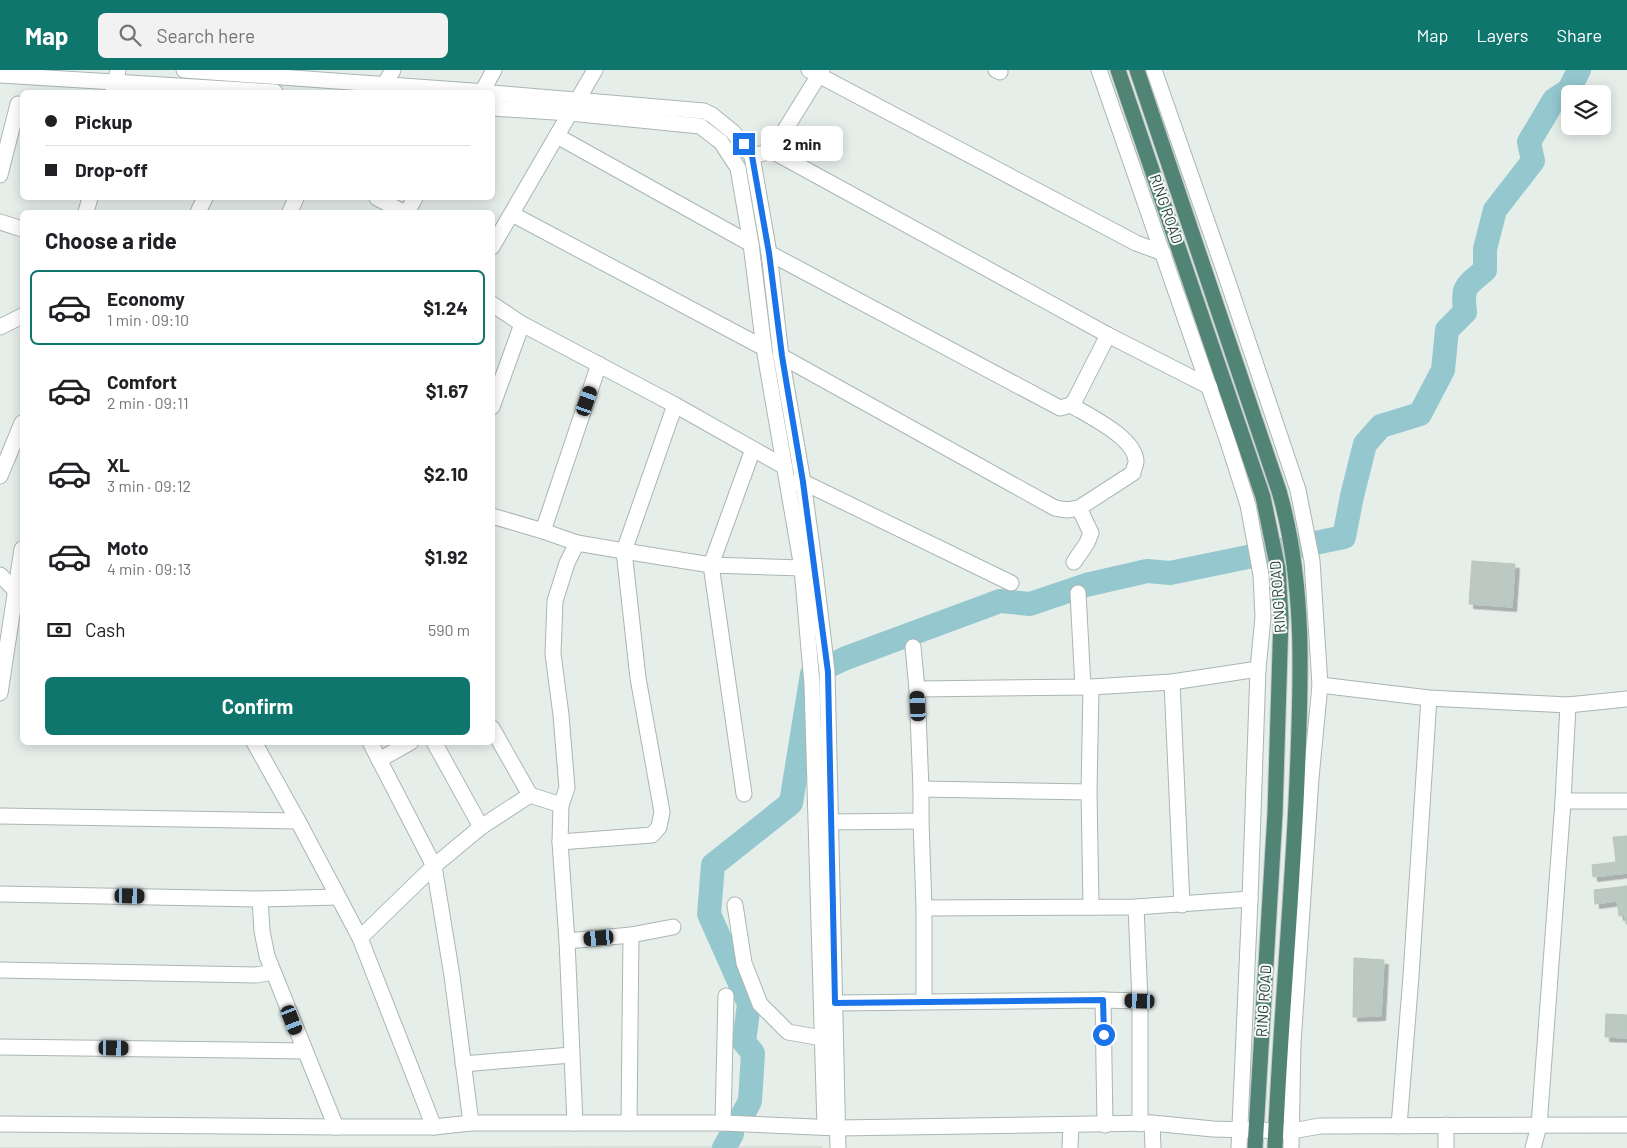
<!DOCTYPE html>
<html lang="en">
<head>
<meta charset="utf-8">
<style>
	:root { --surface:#fff; --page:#f2f2f2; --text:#202124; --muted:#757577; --line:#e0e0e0; --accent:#0f766e }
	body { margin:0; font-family:Barlow,sans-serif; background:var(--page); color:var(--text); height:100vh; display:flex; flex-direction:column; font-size:19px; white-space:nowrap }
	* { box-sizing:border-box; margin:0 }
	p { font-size:16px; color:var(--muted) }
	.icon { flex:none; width:28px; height:28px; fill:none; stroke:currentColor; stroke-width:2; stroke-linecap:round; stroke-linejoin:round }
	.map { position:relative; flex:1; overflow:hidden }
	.drawer { position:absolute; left:20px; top:140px; width:475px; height:535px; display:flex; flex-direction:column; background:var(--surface); border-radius:8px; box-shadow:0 2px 12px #0003 }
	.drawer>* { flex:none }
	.top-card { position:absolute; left:20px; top:20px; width:475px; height:110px; border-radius:8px; box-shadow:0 2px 12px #0003; display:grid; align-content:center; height:110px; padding:0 25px; background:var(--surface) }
	.tools { position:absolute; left:1561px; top:15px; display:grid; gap:10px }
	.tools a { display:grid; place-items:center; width:50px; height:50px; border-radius:8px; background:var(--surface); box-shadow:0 2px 12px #0003; font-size:25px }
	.end { position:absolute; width:22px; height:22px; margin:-11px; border:6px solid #1a73e8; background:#fff; box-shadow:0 0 0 2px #fff }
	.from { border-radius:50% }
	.bubble { position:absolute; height:35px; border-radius:8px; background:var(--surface); box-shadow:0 2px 12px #0003; font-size:16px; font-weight:700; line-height:35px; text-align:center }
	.car { position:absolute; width:15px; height:30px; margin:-15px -8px; border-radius:6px; box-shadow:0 0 4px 1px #0007; background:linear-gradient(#222 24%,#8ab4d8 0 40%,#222 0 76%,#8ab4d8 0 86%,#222 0) }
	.top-card b { display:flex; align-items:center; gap:18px; height:48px; font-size:19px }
	.top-card b+b { border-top:1px solid var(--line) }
	.top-card i { width:12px; height:12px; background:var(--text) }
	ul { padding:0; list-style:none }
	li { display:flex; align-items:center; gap:15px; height:75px; margin:0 10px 8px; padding:0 15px; border:2px solid transparent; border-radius:8px }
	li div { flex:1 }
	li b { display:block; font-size:19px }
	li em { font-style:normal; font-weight:700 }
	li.current { border-color:var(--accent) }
	li>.icon { width:45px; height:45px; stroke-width:1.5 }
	h2 { padding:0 25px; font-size:22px; line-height:60px }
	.pay { display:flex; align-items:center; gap:12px; height:55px; padding:0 25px; font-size:19px }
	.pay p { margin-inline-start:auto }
	.action { display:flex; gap:10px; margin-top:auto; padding:10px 25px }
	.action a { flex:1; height:58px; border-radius:8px; background:var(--accent); color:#fff; font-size:20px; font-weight:700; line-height:58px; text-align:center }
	header { display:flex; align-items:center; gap:30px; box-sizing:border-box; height:70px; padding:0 25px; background:var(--accent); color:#fff }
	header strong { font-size:24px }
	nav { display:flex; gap:28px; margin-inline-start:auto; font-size:18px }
	.search { width:350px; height:45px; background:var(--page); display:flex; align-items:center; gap:12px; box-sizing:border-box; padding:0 18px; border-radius:8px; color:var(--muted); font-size:19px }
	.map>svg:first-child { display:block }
	.built { fill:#d5ded9 }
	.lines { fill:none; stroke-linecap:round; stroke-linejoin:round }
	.river { stroke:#94c8ce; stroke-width:24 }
	.building { fill:#bcc9c3; stroke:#b9c7c0; filter:url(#shadow) }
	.minor-casing { stroke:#a9b6b1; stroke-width:17 }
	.tertiary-casing { stroke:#a9b6b1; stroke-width:17 }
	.trunk-casing { stroke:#c2c9c7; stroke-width:17 }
	.minor { stroke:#fff; stroke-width:15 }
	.tertiary { stroke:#fff; stroke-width:15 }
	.trunk { stroke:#528476; stroke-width:15 }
	.route { stroke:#1a73e8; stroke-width:6 }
	.labels { text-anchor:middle; stroke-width:4; stroke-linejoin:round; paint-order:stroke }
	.street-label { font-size:15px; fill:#263f37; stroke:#f7faf8 }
</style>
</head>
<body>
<header>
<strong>Map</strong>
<div class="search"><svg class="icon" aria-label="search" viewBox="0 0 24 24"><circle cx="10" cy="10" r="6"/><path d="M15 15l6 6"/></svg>Search here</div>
<nav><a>Map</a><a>Layers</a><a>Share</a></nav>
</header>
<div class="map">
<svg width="1627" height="1078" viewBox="0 0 1627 1078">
	<defs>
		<filter id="shadow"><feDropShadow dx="4.5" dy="4.5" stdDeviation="0" flood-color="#0004"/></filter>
	</defs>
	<rect width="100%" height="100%" fill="#e6eeea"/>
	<!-- built -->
	<path class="built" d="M822,1076v2h-822v-1z"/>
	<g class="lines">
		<!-- river -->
		<g class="river">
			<path d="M742,1046l8,-15 3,-48 -9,-11 5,-38 -40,-90 4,-49 78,-62 21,-129 34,-16 154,-57 30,3 56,-19 61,-14 23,2 174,-36 8,-41 13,-52 16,-18 39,-12 23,-44 4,-40 18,-18c-3,-26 0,-25 20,-42v-21l10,-39 38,-49 -4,-19 25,-42 15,-10 10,-20"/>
			<path d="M724,1078l8,-14"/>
		</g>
	</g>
	<!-- building -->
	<g class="building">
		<path d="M1472,491l43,3 -3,43 -43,-3z"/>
		<path d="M1627,766v37l-34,4 -1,-12 24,-3 -3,-25z"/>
		<path d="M1627,816v38h-1l-1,-9 -6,1 -2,-15 -22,3 -1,-14z"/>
		<path d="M1354,888l30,2 -3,56 -28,1z"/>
		<path d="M1606,944l21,1v23l-22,-1z"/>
	</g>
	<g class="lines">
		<!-- minor casing -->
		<g class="minor-casing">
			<g id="minor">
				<path d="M184,0l302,22"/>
				<path d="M809,0l327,173 27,10"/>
				<path d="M996,0l4,2"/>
				<path d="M0,5l275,17"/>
				<path d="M384,15l9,-15"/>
				<path d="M113,22l5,-22"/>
				<path d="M482,22l12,-22"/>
				<path d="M492,23l212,18 8,4 21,17 19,24 17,97 12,103 22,126 11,80 13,109 11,477"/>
				<path d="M492,38l78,5 130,13 21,16 17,26 13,76 13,104 38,220 10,116 13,443"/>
				<path d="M557,66l194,108"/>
				<path d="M772,81l50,-81"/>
				<path d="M752,86l20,-5 336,184 102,52"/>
				<path d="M0,105l18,-71"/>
				<path d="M377,128l26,14"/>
				<path d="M86,142l4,-14"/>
				<path d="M198,142l7,-14"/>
				<path d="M290,142l6,-14"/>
				<path d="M407,142l8,-14"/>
				<path d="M512,144l252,134"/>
				<path d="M0,152l22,7"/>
				<path d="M492,177l103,-177"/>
				<path d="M769,183l291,155 11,-3 4,-5 33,-65"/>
				<path d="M492,234l30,20 153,81 110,62"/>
				<path d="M0,257l22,-11"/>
				<path d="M781,286l274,152 12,2 12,-2 54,-35c0,-3 3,-8 3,-11 0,-24 -47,-46 -65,-57"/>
				<path d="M492,337l30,-83"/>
				<path d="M0,406l22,-53"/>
				<path d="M796,413l7,-1 208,101"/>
				<path d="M492,446l51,15 34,12 47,8 87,14 91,3"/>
				<path d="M543,461l56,-167"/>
				<path d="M1074,492l13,-19 4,-10 -12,-25"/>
				<path d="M0,505l16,16"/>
				<path d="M1078,523l5,94"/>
				<path d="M913,577l4,42 4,100v32l3,87v93"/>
				<path d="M1172,612l10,223"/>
				<path d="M1320,615l109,13 139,7 59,-6"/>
				<path d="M917,619l174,-2 81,-5 86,-13"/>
				<path d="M0,623l22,-144"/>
				<path d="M492,658l38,67"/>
				<path d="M254,672l44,79 62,117 74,189"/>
				<path d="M370,672l64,124 18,110 19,147"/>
				<path d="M434,672l47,85"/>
				<path d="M379,690l32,-18"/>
				<path d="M921,719l168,3"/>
				<path d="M744,724l-33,-229 42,-116"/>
				<path d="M1563,731h64"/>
				<path d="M0,746l298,5"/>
				<path d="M831,752l90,-1"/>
				<path d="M560,772l92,-7 7,-8 3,-15 -24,-134 -14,-127 51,-146"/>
				<path d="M0,824l260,5 77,-2"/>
				<path d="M260,829l2,32 5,25 69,171"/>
				<path d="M735,835l9,58 16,41 28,28 34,6"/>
				<path d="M1091,837l-2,-115 2,-105"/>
				<path d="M1136,837l4,94v123"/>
				<path d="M924,838l212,-1 114,-8"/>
				<path d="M360,868l74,-72 47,-39 49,-32 31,10"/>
				<path d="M567,871l64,-6 42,-8"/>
				<path d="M0,900l256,5 17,-3"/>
				<path d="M1103,930l2,125"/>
				<path d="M835,933l268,-3 37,1"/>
				<path d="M0,977l305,4"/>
				<path d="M463,994l108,-9"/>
				<path d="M575,1053l-8,-182 -7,-99 1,-37 6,-17 -6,-73 -8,-61 2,-53 12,-38 10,-20"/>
				<path d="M629,1053l2,-188"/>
				<path d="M723,1053l3,-127"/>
				<path d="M1152,1053l1,25"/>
				<path d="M0,1054l336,3h98l37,-4h252l115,5 314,-5 61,6 79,2 28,-5 307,-1"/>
				<path d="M1446,1055v23"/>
				<path d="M1399,1056l12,-150 18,-278"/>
				<path d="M1070,1078l1,-23"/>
				<path d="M1533,1078l6,-22 24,-325 5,-96"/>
			</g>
		</g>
		<!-- tertiary casing -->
		<g class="tertiary-casing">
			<g id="tertiary">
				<path d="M1099,0l128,369 21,66 13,70 2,42 -5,52 -8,230 -11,249"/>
				<path d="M1154,0l72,206 72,214 14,71 8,124 -9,93 -18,265 -2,105"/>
			</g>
		</g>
		<!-- trunk casing -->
		<g class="trunk-casing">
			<g id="trunk">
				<path d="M1118,0l145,427 15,72 3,49 -6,196 -20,334"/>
				<path d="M1137,0l142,421c27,94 22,193 18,290 -5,122 -17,244 -22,367"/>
			</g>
		</g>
		<!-- minor -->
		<use href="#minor" class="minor"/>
		<!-- tertiary -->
		<use href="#tertiary" class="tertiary"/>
		<!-- trunk -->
		<use href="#trunk" class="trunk"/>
	</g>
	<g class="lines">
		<!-- route -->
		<path class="route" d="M744,74l8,12 17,97 13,103 21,126 25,190 7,331 268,-3 1,35"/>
	</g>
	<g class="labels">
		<!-- street labels -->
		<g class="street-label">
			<text transform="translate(1166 139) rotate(71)" y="5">RING ROAD</text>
			<text transform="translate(1278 527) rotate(-94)" y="5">RING ROAD</text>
			<text transform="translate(1264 931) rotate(-86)" y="5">RING ROAD</text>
		</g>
	</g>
</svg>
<div class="tools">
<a><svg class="icon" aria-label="layers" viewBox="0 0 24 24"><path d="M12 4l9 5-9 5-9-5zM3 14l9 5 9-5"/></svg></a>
</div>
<i class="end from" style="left:1104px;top:965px"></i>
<i class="end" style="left:744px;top:74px"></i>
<div class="bubble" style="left:761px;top:56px;width:82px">2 min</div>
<i class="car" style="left:587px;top:331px;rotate:19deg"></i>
<i class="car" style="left:918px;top:636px;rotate:357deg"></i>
<i class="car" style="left:130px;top:826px;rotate:91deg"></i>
<i class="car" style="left:599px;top:868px;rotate:265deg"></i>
<i class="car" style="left:1140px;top:931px;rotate:272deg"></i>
<i class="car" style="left:292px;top:950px;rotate:159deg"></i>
<i class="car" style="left:114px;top:978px;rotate:91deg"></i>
<div class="top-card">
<b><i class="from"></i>Pickup</b>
<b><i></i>Drop-off</b>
</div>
<section class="drawer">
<h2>Choose a ride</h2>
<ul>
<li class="current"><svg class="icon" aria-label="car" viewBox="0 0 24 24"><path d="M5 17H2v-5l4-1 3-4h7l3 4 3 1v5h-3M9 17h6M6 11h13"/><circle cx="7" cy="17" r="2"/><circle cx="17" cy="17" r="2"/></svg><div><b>Economy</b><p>1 min · 09:10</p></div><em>$1.24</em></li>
<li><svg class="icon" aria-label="car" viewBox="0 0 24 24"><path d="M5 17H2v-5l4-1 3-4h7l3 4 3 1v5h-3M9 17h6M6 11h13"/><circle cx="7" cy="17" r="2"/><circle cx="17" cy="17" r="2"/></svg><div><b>Comfort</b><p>2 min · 09:11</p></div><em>$1.67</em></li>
<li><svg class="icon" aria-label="car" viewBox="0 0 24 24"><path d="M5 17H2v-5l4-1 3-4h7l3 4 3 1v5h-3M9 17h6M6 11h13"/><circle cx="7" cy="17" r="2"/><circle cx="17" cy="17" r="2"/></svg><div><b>XL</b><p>3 min · 09:12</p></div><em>$2.10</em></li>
<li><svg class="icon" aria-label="car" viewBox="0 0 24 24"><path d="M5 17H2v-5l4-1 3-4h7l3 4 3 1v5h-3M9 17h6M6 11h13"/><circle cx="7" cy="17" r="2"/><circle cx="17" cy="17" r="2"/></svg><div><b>Moto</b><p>4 min · 09:13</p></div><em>$1.92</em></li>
</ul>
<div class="pay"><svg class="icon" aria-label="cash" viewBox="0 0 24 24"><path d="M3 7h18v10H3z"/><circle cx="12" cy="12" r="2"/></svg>Cash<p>590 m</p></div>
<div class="action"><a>Confirm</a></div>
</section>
</div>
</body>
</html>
